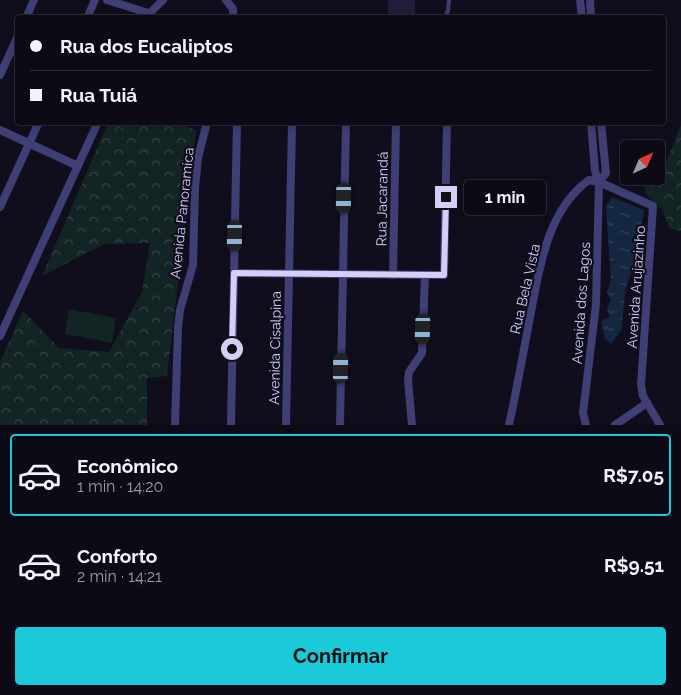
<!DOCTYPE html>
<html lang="pt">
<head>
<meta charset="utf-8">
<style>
	:root { --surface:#0c0a15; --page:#1a1822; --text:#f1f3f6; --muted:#9a9aa0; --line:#2c2b34; --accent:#1bc9d8 }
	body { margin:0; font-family:Raleway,sans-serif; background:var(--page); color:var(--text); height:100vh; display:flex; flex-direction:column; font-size:19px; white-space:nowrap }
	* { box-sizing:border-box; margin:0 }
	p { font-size:16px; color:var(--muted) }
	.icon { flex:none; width:28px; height:28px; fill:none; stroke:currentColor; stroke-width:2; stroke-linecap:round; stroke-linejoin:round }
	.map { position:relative; height:425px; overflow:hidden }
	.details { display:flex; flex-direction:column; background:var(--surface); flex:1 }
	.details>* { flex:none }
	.top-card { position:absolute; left:15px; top:15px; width:651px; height:110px; border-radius:5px; box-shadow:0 2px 8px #0003,0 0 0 1px var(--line); display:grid; align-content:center; height:110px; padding:0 15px; background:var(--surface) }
	.needle { width:32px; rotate:44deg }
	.controls { position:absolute; left:620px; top:140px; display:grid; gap:10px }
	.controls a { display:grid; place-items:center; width:45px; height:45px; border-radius:5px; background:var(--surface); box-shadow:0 2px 8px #0003,0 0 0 1px var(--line); font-size:25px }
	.end { position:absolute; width:22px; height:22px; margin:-11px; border:6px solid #d3cff9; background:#111; box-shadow:0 0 0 2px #111 }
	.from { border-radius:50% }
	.bubble { position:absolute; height:35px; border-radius:5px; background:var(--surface); box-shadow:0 2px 8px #0003,0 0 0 1px var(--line); font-size:16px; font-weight:700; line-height:35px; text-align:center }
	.car { position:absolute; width:15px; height:30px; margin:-15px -8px; border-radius:6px; box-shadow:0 0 4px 1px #0007; background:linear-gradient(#222 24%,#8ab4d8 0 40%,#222 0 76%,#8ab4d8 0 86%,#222 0) }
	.top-card b { display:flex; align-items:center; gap:18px; height:48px; font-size:19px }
	.top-card b+b { border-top:1px solid var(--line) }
	.top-card i { width:12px; height:12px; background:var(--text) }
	ul { padding:9px 0 0; list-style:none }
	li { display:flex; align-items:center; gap:15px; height:82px; margin:0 10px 8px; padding:0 5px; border:2px solid transparent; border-radius:5px }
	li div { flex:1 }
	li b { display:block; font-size:19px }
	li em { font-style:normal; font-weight:700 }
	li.active { border-color:var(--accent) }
	li>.icon { width:45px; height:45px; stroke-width:1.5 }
	.primary-button { display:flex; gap:10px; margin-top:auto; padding:10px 15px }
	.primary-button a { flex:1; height:58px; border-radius:5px; background:var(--accent); color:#111; font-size:20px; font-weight:700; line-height:58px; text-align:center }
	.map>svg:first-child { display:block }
	.forest { fill:url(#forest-crowns) }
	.garden { fill:#122524 }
	.water { fill:url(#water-ripples) }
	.building { fill:#221c3a }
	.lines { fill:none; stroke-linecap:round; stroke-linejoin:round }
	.lane { stroke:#3f3e75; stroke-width:4 }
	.street { stroke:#3f3e75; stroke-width:8 }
	.route { stroke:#d3cff9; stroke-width:6 }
	.labels { text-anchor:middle; stroke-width:4.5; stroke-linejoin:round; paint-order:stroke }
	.street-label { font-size:14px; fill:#d3cff9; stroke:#100e1c }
</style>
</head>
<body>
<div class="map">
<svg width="681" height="425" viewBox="0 0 681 425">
	<defs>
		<pattern id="forest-crowns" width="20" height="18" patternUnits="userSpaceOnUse" patternTransform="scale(1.25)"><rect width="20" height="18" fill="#122524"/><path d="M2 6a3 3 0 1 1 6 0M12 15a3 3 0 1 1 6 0" fill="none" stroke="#344445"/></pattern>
		<pattern id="water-ripples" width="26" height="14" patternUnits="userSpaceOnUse" patternTransform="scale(1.25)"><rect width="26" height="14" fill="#142640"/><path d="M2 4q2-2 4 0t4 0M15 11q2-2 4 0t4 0" fill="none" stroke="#35445c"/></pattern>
	</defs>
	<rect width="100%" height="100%" fill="#100e1c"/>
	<!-- forest -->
	<g class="forest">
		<path d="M108,123h71l17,7 -29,246 -20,2v47h-147v-63l23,-51 36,37 50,4 33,-60 8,-49 -46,1 -62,32z"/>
		<path d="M681,125v106l-11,-2 -8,-20 -16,-15 -3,-10 3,-8h10v-3l9,-8z"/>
	</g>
	<!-- garden -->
	<path class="garden" d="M69,309l47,9 -4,25 -47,-9z"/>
	<!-- water -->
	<path class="water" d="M612,197l32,13 -8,51 -10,26 -5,44 -10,13 -6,-5 -4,-18 9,-4 -3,-8 4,-10 -4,-7 4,-12 -5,-73z"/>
	<!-- building -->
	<path class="building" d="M388,0h27v18l-27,-1z"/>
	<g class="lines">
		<!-- lane -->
		<path class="lane" d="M444,18l4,-7 1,-11"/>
		<!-- street -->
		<g class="street">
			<path d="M107,0l41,13"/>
			<path d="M226,0l7,9v9"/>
			<path d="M580,0l2,18"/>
			<path d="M590,0l1,18"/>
			<path d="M147,16l16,-16"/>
			<path d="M26,18l8,-18"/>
			<path d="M87,18l8,-18"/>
			<path d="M0,75l18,-39"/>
			<path d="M0,130l78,36"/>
			<path d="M599,182l7,-9 -5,-51"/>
			<path d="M0,207l39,-85"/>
			<path d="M234,273l210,2 3,-153"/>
			<path d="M393,275l3,-153"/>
			<path d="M0,336l98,-214"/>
			<path d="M175,425l3,-97 2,-18 13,-45 2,-77 3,-30 9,-36"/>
			<path d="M231,425l6,-303"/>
			<path d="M286,425l6,-303"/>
			<path d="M340,425l6,-303"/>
			<path d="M412,425l-4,-45 1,-8 13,-19 3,-77"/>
			<path d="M509,425c7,-32 13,-65 19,-97 10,-50 16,-116 61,-148l10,2 54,24 -12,179 2,11 17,29"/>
			<path d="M586,425l-3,-12 13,-109 3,-122 -4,-11 -4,-49"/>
			<path d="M615,425l32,-22"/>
		</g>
	</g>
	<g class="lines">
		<!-- route -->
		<path class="route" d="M232,349l2,-76 210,2 2,-78"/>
	</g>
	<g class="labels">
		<!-- street labels -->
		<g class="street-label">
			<text transform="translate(382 199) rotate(-89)" y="5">Rua Jacarandá</text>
			<text transform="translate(182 213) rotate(-84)" y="5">Avenida Panoramica</text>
			<text transform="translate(636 287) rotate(-86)" y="5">Avenida Arujazinho</text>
			<text transform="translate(525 289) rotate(-77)" y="5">Rua Bela Vista</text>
			<text transform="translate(581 303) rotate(-86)" y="5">Avenida dos Lagos</text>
			<text transform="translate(275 348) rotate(-89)" y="5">Avenida Cisalpina</text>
		</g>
	</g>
</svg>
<div class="controls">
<a><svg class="needle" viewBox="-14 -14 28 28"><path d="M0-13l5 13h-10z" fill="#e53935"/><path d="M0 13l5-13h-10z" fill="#9a9aa0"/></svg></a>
</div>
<i class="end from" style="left:232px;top:349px"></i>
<i class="end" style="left:446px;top:197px"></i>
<div class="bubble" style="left:464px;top:180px;width:82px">1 min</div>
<i class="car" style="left:344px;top:198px;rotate:181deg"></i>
<i class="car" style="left:235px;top:236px;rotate:181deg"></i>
<i class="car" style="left:423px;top:329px;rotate:182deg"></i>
<i class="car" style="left:341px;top:368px;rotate:1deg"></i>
<div class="top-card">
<b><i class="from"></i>Rua dos Eucaliptos</b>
<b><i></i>Rua Tuiá</b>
</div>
</div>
<section class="details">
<ul>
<li class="active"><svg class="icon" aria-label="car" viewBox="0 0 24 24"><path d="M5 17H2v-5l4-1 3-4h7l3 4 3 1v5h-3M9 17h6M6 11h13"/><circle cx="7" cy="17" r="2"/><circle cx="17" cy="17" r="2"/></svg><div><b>Econômico</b><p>1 min · 14:20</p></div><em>R$7.05</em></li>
<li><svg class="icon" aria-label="car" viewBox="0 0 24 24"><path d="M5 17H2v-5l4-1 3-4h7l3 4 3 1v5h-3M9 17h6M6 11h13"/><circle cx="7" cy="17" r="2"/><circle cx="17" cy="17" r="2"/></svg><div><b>Conforto</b><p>2 min · 14:21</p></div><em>R$9.51</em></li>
</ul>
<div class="primary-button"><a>Confirmar</a></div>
</section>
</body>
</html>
